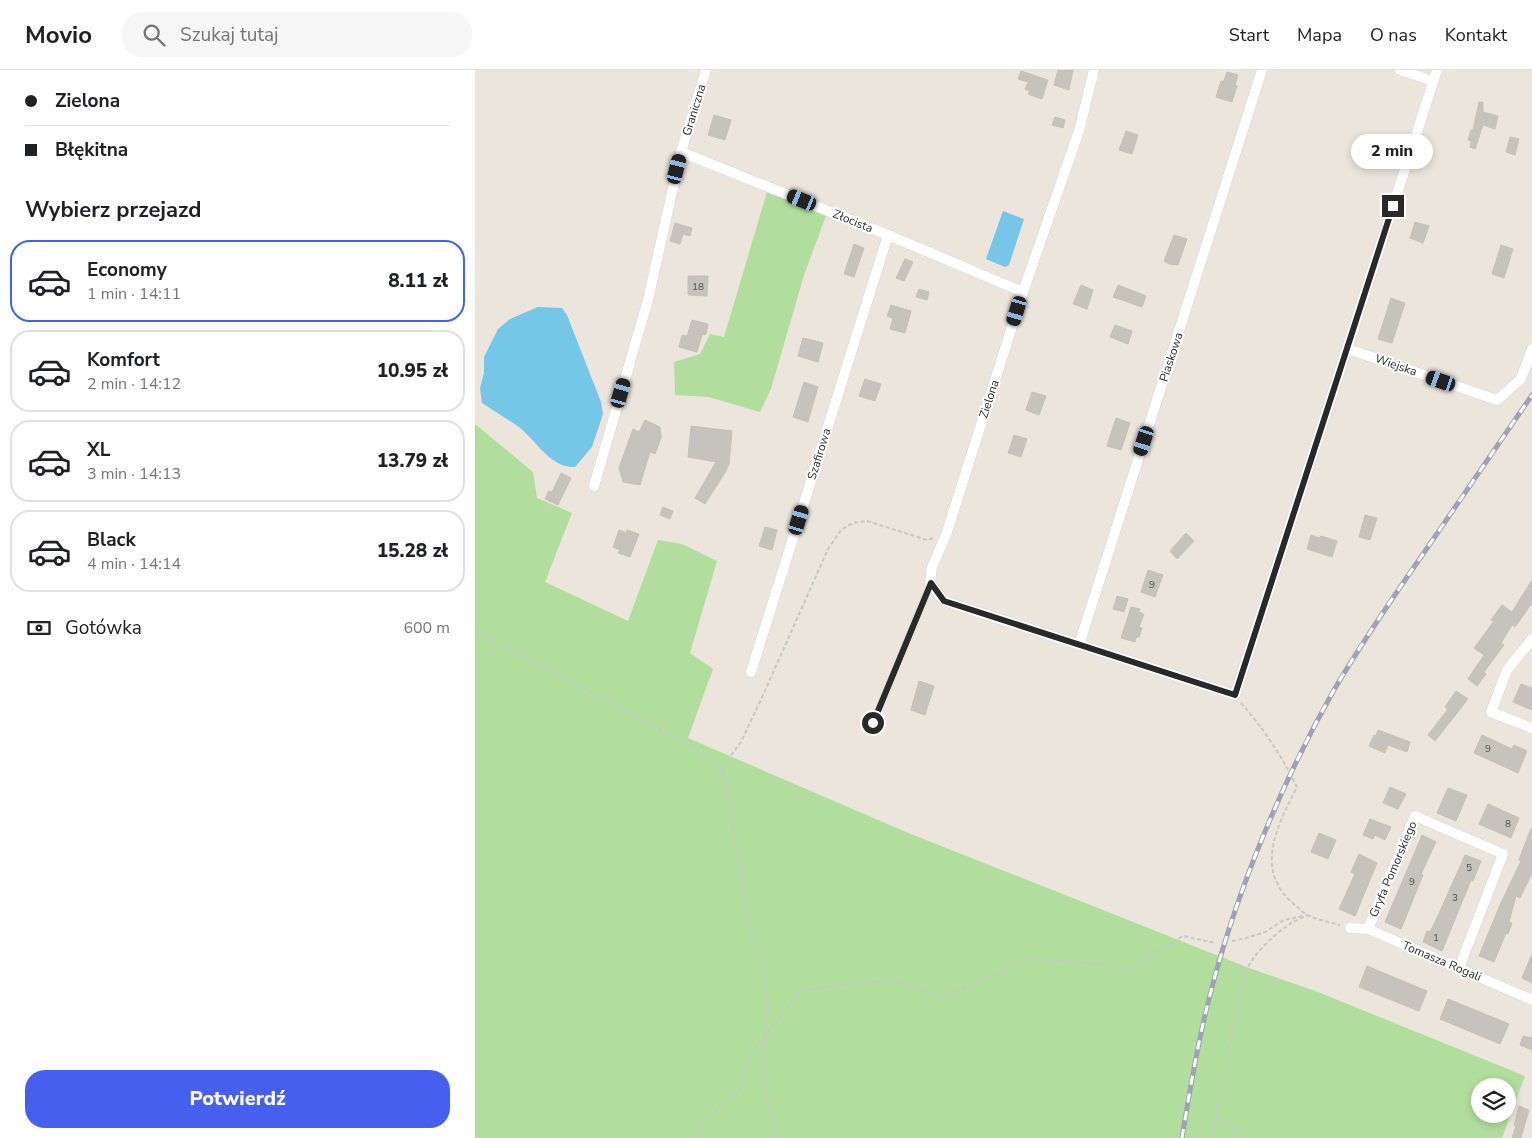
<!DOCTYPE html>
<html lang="pl">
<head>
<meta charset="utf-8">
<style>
	:root { --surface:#fff; --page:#f6f6f6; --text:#202124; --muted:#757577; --line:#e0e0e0; --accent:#4560ef }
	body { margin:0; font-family:"Nunito Sans",sans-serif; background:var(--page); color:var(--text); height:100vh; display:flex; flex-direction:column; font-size:19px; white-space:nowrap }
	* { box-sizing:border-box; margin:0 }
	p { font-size:16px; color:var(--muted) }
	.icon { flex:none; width:28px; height:28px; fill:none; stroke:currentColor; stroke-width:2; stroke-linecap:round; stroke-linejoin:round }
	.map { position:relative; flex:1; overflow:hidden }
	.details { display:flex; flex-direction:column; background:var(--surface); width:475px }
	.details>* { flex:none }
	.hud { display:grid; align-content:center; height:110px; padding:0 25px; background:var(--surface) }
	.tools { position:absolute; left:996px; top:1008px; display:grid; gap:10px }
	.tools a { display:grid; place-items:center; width:45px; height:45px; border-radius:50%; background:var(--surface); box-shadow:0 2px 8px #0003; font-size:25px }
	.end { position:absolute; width:22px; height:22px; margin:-11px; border:6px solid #292929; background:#fff; box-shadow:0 0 0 2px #fff }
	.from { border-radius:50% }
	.bubble { position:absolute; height:35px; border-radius:18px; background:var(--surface); box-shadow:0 2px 8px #0003; font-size:16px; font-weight:800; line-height:35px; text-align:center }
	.car { position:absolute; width:15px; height:30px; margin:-15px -8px; border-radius:6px; box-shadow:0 0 4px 1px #0007; background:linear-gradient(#222 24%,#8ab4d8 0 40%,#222 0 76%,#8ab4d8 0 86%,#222 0) }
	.hud b { display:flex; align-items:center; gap:18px; height:48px; font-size:19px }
	.hud b+b { border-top:1px solid var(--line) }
	.hud i { width:12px; height:12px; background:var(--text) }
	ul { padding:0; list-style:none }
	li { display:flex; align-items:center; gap:15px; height:82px; margin:0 10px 8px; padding:0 15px; border:2px solid var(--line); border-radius:20px }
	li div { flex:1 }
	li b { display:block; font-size:19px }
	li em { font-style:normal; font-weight:800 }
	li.on { border-color:var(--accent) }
	li>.icon { width:45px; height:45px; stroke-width:1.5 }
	h2 { padding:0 25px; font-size:22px; line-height:60px }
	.pay { display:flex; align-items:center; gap:12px; height:55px; padding:0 25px; font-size:19px }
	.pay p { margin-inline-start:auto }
	.button { display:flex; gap:10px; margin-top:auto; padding:10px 25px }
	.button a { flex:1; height:58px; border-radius:20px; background:var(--accent); color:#fff; font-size:20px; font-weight:800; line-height:58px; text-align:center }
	header { display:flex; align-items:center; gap:30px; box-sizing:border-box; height:70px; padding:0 25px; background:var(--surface); border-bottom:1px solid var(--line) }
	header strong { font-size:24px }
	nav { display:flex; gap:28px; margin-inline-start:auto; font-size:18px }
	.search { width:350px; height:45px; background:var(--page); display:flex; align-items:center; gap:12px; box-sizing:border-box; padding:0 18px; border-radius:20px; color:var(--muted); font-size:19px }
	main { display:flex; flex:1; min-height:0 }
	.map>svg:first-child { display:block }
	.green { fill:#b1de9c; fill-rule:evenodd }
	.water { fill:#75c6e7 }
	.building { fill:#c6c2bc; stroke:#c6c1b6 }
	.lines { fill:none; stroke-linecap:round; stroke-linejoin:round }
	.lane-casing { stroke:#d1d4e1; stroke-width:6 }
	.street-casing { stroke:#d1d4e1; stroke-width:11 }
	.path { stroke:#c7c7c7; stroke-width:2; stroke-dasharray:4 2.5; stroke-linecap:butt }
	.lane { stroke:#fff; stroke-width:5 }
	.street { stroke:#fff; stroke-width:10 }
	.rail-casing { stroke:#9fa2b3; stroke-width:5 }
	.rail { stroke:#fff; stroke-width:3; stroke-dasharray:9; stroke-linecap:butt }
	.route { stroke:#292929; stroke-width:6 }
	.labels { text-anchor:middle; stroke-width:4; stroke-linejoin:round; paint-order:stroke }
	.number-label { font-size:10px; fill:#504f4e }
	.street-label { font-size:12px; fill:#292929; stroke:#fff }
</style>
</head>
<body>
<header>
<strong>Movio</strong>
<div class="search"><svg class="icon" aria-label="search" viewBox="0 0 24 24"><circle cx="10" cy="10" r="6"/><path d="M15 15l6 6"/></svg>Szukaj tutaj</div>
<nav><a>Start</a><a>Mapa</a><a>O nas</a><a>Kontakt</a></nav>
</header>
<main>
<section class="details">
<div class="hud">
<b><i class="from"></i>Zielona</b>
<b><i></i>Błękitna</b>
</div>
<h2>Wybierz przejazd</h2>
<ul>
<li class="on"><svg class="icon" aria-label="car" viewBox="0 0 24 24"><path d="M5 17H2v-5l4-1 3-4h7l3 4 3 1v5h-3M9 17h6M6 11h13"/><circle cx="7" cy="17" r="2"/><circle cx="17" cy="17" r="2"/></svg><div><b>Economy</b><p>1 min · 14:11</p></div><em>8.11 zł</em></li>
<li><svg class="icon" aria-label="car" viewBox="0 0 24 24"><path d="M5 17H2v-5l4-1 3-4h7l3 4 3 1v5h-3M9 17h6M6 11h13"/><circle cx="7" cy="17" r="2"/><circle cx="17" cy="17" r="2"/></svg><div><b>Komfort</b><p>2 min · 14:12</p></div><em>10.95 zł</em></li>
<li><svg class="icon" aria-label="car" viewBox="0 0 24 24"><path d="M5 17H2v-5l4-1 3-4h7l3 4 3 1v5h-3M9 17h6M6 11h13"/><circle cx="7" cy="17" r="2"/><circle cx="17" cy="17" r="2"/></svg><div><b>XL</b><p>3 min · 14:13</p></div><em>13.79 zł</em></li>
<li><svg class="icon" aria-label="car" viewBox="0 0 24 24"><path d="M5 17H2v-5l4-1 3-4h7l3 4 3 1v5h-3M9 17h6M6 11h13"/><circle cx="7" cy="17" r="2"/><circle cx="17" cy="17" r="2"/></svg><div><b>Black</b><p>4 min · 14:14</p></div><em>15.28 zł</em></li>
</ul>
<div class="pay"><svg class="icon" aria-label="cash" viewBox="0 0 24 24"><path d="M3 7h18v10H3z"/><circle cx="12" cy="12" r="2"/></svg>Gotówka<p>600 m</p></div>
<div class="button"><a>Potwierdź</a></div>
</section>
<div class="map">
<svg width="1057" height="1068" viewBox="0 0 1057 1068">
	<rect width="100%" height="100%" fill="#ebe5dc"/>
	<!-- green -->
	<g class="green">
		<path d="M292,122l59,24 -22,59 -33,114 -11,23 -51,-15 -34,-2 -1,-33 26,-8 10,-20 14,3z"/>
		<path d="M0,354l58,48 4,26 35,15 -27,69 83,39 30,-81 24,4 35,17 -27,92 23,16 -25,69 218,94 343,136 69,24 207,84 -23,62h-1027zM1005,1016h27v28h-27z"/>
	</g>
	<!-- water -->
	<g class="water">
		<path d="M528,141l21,8 -15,46 -4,2 -19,-8z"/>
		<path d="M63,237l24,1 5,7 34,87 2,12 -11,33 -17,20c-25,1 -38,-26 -56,-40 -12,-8 -25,-16 -37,-24l-2,-15 4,-15v-16l14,-28 12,-10z"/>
	</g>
	<!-- building -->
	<g class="building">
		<path d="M583,0h15l-4,20 -15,-5z"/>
		<path d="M546,1l27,9 -6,19 -14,-5 2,-3 -5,-2 3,-7 -10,-3z"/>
		<path d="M752,2l11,3 -3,10 2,1 -5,16 -16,-5 5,-16h3z"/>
		<path d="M1004,32h4v10l15,4 -3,13 -12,-4 -8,24 -5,-2 1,-6 -3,-1 3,-10h2z"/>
		<path d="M239,45l17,5 -6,20 -17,-5z"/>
		<path d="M580,47l10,3 -2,8 -11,-3z"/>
		<path d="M651,61l12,4 -6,19 -13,-4z"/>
		<path d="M1035,67l9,2 -4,16 -9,-3z"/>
		<path d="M940,152l14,4 -6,17 -13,-5z"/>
		<path d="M200,153l17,5 -2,8 -7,-2 -3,10 -10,-3z"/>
		<path d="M699,165l13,4 -9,26 -9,-1 -5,-3z"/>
		<path d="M379,174l10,4 -10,29 -10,-3z"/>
		<path d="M1026,175l12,4 -9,29 -12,-4z"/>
		<path d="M430,189l8,3 -9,19 -8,-3z"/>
		<path d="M213,206h20l-1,20 -19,-1z"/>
		<path d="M606,215l12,5 -6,19 -14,-5z"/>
		<path d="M643,215l28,11 -4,11 -29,-10z"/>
		<path d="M444,219l10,3 -2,8 -11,-3z"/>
		<path d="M916,228l14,5 -13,40 -14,-4z"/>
		<path d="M416,235l20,6 -6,22 -15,-4 3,-11 -6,-2z"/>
		<path d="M217,250l16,4 -2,10 -4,1 -5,17 -18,-5 3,-12 5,1z"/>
		<path d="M640,255l17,6 -4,13 -18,-7z"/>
		<path d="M328,268l20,5 -5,19 -20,-6z"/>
		<path d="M390,309l16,5 -6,17 -16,-5z"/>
		<path d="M329,312l14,5 -10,35 -15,-5z"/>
		<path d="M557,322l14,4 -7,19 -13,-5z"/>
		<path d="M641,348l14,5 -9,27 -14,-4z"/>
		<path d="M170,350l15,7 1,11 -6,16 -5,-2 -10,33 -17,-3 -4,-14 14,-39 6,3z"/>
		<path d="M216,356l41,5 -3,33 -3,7 -21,33 -10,-6 21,-36 -28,-5z"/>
		<path d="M539,365l13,4 -6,18 -13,-4z"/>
		<path d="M86,403l10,5 -13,27 -13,-6 4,-8 3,1z"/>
		<path d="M188,437l10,4 -3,8 -10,-4z"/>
		<path d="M890,445l12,3 -7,22 -11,-3z"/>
		<path d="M290,457l12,3 -5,20 -13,-4z"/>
		<path d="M144,460l7,3 1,-3 12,4 -9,23 -12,-4 2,-3 -7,-3z"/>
		<path d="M711,463l8,8 -17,18 -7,-8z"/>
		<path d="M836,465l9,3 1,-2 16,5 -5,16 -25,-8z"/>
		<path d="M673,500l15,5 -8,22 -14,-5z"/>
		<path d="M1057,510v23l-17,24 -3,-2 -11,18 3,2 -20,27 2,2 -9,12 -9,-7 16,-24 -10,-7 20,-27 -3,-1 11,-15 10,7z"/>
		<path d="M642,526l11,3 -4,13 -11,-3z"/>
		<path d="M656,537l9,2 -1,3 5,2 -5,13 3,1 -3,9h-3l-1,5 -14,-4z"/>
		<path d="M444,611l15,5 -9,29 -14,-5z"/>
		<path d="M1046,614l11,4v22l-19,-8z"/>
		<path d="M981,621l12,8 -33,42 -7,-6 20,-26 -3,-2z"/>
		<path d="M903,660l32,12 -3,10 -19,-7 -3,8 -16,-7 5,-11 2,1z"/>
		<path d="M1007,665l30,14 2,-4 13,6 -9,22 -44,-20z"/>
		<path d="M915,717l16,7 -8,15 -15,-6z"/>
		<path d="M973,718l19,7 -11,26 -19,-8z"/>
		<path d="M1013,734l31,14 -8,20 -32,-14z"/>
		<path d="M895,749l21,8 -6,13 -10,-5 -2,4 -10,-4z"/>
		<path d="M1056,758l1,45 -12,25 -4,-2 -7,26 3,1 -4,11 -2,-1 -12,29 -15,-6 21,-51 21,-44 -2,-1z"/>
		<path d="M844,763l17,7 -8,19 -17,-7z"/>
		<path d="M947,765l14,7 -15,32 2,1 -22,54 -16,-7z"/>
		<path d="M884,784l18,9 -22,53 -16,-7 16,-35 -4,-2z"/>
		<path d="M990,785l16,6 -8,20 -2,-1 -29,71 -19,-9 4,-11 3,1 7,-14z"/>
		<path d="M1057,884v29l-10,-5z"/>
		<path d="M892,896l60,25 -8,20 -60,-24z"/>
		<path d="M973,929l61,25 -9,20 -60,-25z"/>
		<path d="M1048,966l9,2v12l-12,-5z"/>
		<path d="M1044,1036l10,4 -8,28h-9l4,-12h-2z"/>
	</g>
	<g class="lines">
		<!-- lane casing -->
		<g class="lane-casing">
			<path id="lane" d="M398,653l57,-140"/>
		</g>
		<!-- street casing -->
		<g class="street-casing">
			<g id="street">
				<path d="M619,0l-15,61 -56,161 -77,243 -14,32 -2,16 14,18 291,94 202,-625"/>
				<path d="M925,0l33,11"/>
				<path d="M206,82l207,83 135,57"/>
				<path d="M873,279l149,51 24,-21 11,-30"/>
				<path d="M119,416l54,-186 33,-148 25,-82"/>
				<path d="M1057,569l-25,31 -16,42 41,16"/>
				<path d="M604,575l183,-575"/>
				<path d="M276,602l137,-437"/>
				<path d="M875,858l18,1 164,71"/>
				<path d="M893,859l47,-113 88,38 -44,114"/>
			</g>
		</g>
		<!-- path -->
		<g class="path">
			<path d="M0,560l220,118c18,14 26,16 32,39l20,131 18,55 4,35 -6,45 4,41 10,44"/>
			<path d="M766,633c21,23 42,55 56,84 -20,39 -44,84 -2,118 4,3 8,8 12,10 10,5 23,7 33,10"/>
			<path d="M248,703l6,-15 12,-16 23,-49 64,-144 13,-19 12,-7 14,-2 60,19 7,-2"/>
			<path d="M757,871l14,-3 19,-6 19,-12 19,-4"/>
			<path d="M742,1046l27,22"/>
			<path d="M225,1068l-1,-5 6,-13 35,-30 9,-34 52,-65 53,-8 44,-2 43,17 90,-39 71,5 18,9 63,-37 33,7"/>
			<path d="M738,1068l12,-79 7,-25 13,-61c8,-19 28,-38 45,-49 5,-4 12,-6 18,-9"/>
		</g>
		<!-- lane -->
		<use href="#lane" class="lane"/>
		<!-- street -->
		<use href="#street" class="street"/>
		<!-- rail casing -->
		<g class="rail-casing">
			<path id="rail" d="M707,1068c7,-43 14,-85 24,-127 26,-109 73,-224 128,-321 27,-46 57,-90 87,-133 37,-54 74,-108 111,-162"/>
		</g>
		<!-- rail -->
		<use href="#rail" class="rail"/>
	</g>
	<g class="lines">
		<!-- route -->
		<path class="route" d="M398,653l58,-140 13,18 291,94 158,-489"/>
	</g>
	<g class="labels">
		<!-- number labels -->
		<g class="number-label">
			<text x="223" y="220">18</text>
			<text x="677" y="518">9</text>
			<text x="1013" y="682">9</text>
			<text x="1033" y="757">8</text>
			<text x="994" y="801">5</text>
			<text x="937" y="815">9</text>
			<text x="980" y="831">3</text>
			<text x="961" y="871">1</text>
		</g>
		<!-- street labels -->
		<g class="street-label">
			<text transform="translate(219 40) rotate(-73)" y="4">Graniczna</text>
			<text transform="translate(378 151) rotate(22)" y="4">Złocista</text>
			<text transform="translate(696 287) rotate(-72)" y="4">Piaskowa</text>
			<text transform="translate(921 295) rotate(19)" y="4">Wiejska</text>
			<text transform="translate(514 329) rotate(-72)" y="4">Zielona</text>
			<text transform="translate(344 384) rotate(-73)" y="4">Szafirowa</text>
			<text transform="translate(918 799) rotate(-67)" y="4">Gryfa Pomorskiego</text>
			<text transform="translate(967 891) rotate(23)" y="4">Tomasza Rogali</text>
		</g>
	</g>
</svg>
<div class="tools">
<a><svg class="icon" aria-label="layers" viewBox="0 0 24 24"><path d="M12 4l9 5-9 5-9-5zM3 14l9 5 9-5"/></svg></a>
</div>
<i class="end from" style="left:398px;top:653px"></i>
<i class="end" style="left:918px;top:136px"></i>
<div class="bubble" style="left:876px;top:64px;width:82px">2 min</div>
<i class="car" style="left:202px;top:99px;rotate:14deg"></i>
<i class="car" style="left:327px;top:130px;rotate:292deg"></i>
<i class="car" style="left:542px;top:241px;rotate:197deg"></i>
<i class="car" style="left:966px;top:311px;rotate:289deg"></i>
<i class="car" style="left:146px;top:323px;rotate:16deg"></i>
<i class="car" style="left:669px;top:371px;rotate:198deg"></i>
<i class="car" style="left:324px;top:450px;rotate:17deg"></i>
</div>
</main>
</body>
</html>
